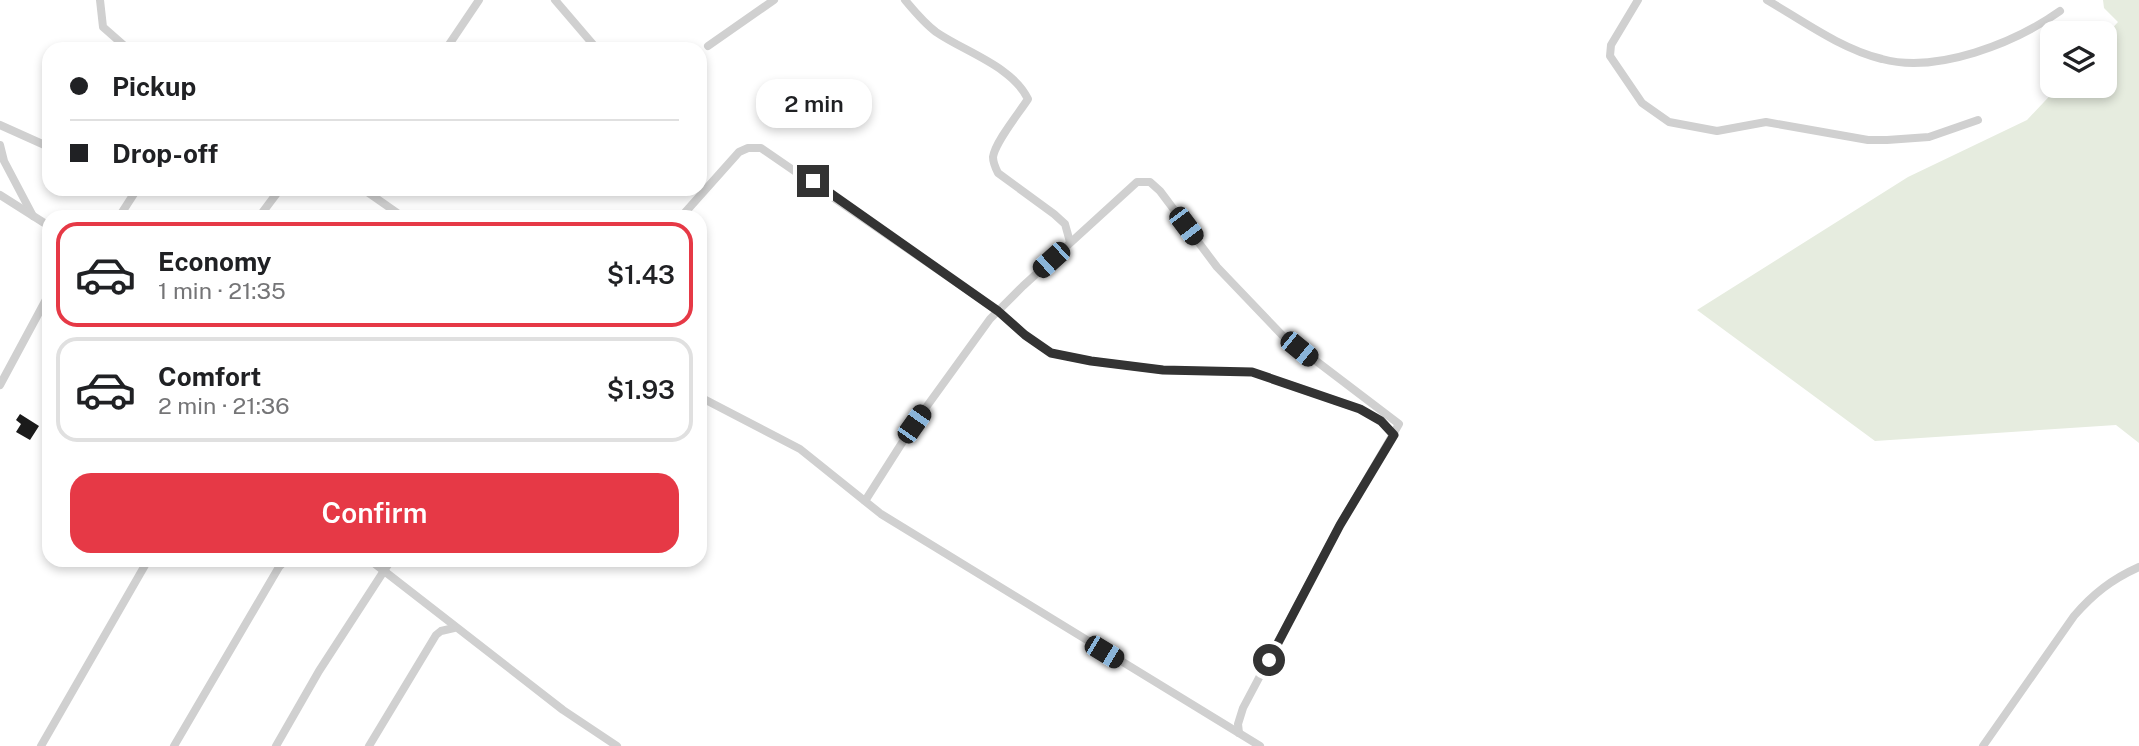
<!DOCTYPE html>
<html lang="en">
<head>
<meta charset="utf-8">
<style>
	:root { --surface:#fff; --page:#f2f2f2; --text:#202124; --muted:#757577; --line:#e0e0e0; --accent:#e63946 }
	body { margin:0; font-family:"Public Sans",sans-serif; background:var(--page); color:var(--text); height:100vh; display:flex; flex-direction:column; font-size:26px; white-space:nowrap }
	* { box-sizing:border-box; margin:0 }
	p { font-size:23px; color:var(--muted) }
	.icon { flex:none; width:38px; height:38px; fill:none; stroke:currentColor; stroke-width:2; stroke-linecap:round; stroke-linejoin:round }
	.map { position:relative; flex:1; overflow:hidden }
	.drawer { position:absolute; left:42px; top:210px; width:665px; height:357px; display:flex; flex-direction:column; background:var(--surface); border-radius:21px; box-shadow:0 4px 10px #0003 }
	.drawer>* { flex:none }
	.guide { position:absolute; left:42px; top:42px; width:665px; height:154px; border-radius:21px; box-shadow:0 4px 10px #0003; display:grid; align-content:center; height:154px; padding:0 28px; background:var(--surface) }
	.controls { position:absolute; left:2040px; top:21px; display:grid; gap:14px }
	.controls a { display:grid; place-items:center; width:77px; height:77px; border-radius:14px; background:var(--surface); box-shadow:0 4px 10px #0003; font-size:35px }
	.end { position:absolute; width:32px; height:32px; margin:-16px; border:9px solid #333; background:#fff; box-shadow:0 0 0 4px #fff }
	.from { border-radius:50% }
	.bubble { position:absolute; height:49px; border-radius:21px; background:var(--surface); box-shadow:0 4px 10px #0003; font-size:23px; font-weight:600; line-height:49px; text-align:center }
	.car { position:absolute; width:21px; height:42px; margin:-21px -10px; border-radius:9px; box-shadow:0 0 5px 2px #0007; background:linear-gradient(#222 24%,#8ab4d8 0 40%,#222 0 76%,#8ab4d8 0 86%,#222 0) }
	.guide b { display:flex; align-items:center; gap:24px; height:66px; font-size:26px }
	.guide b+b { border-top:2px solid var(--line) }
	.guide i { width:18px; height:18px; background:var(--text) }
	ul { padding:12px 0 0; list-style:none }
	li { display:flex; align-items:center; gap:21px; height:105px; margin:0 14px 10px; padding:0 14px; border:4px solid var(--line); border-radius:21px }
	li div { flex:1 }
	li b { display:block; font-size:26px }
	li em { font-style:normal; font-weight:600 }
	li.current { border-color:var(--accent) }
	li>.icon { width:63px; height:63px; stroke-width:1.5 }
	.primary-button { display:flex; gap:14px; margin-top:auto; padding:14px 28px }
	.primary-button a { flex:1; height:80px; border-radius:21px; background:var(--accent); color:#fff; font-size:28px; font-weight:600; line-height:80px; text-align:center }
	.map>svg:first-child { display:block }
	.green { fill:#e6ecdf }
	.building { fill:#1a1a1a }
	.lines { fill:none; stroke-linecap:round; stroke-linejoin:round }
	.street { stroke:#d0d0d0; stroke-width:8 }
	.route { stroke:#333; stroke-width:9 }
</style>
</head>
<body>
<div class="map">
<svg width="2139" height="746" viewBox="0 0 2139 746">
	<rect width="100%" height="100%" fill="#fff"/>
	<!-- green -->
	<path class="green" d="M2103,0h36v443l-23,-18 -241,16 -178,-131 211,-133 119,-57 32,-34h46v-50l13,-14 -14,-14z"/>
	<!-- building -->
	<path class="building" d="M20,414l19,12 -9,14 -14,-8 5,-8 -5,-4z"/>
	<g class="lines">
		<!-- street -->
		<g class="street">
			<path d="M100,0l3,27 25,22"/>
			<path d="M555,0l42,49"/>
			<path d="M905,0c10,12 19,23 31,32 29,20 76,34 92,67 -9,14 -33,43 -35,58 0,6 3,12 5,16l56,41 11,10 5,18"/>
			<path d="M1638,0l-27,45 -1,11 32,47 27,19 48,9 49,-9 102,18h19l42,-3 49,-17"/>
			<path d="M1767,0c36,21 74,49 115,59 55,15 133,-16 178,-48"/>
			<path d="M708,46l66,-46"/>
			<path d="M446,49l33,-49"/>
			<path d="M0,125l49,22"/>
			<path d="M0,145l4,16 29,55"/>
			<path d="M363,189l40,28"/>
			<path d="M0,195l49,31"/>
			<path d="M119,217l18,-28"/>
			<path d="M259,217l21,-28"/>
			<path d="M681,217l58,-65 9,-4h13l237,163 27,24 26,18 40,8 72,9 89,2 108,37 21,12 13,14"/>
			<path d="M0,385l49,-91"/>
			<path d="M700,397l100,52 81,65 379,232"/>
			<path d="M865,501l49,-77 76,-105 33,-33 114,-104h13l10,9 57,76 65,68 117,89 -59,101 -97,183 -5,16 1,9"/>
			<path d="M370,560l193,150 54,36"/>
			<path d="M41,746l107,-186"/>
			<path d="M174,746l105,-179 7,-7"/>
			<path d="M276,746l43,-75 72,-111"/>
			<path d="M369,746l67,-111 5,-4 13,-3"/>
			<path d="M1983,746l91,-130c19,-22 38,-37 65,-49"/>
		</g>
	</g>
	<g class="lines">
		<!-- route -->
		<path class="route" d="M813,181l185,130 27,24 26,18 40,8 72,9 89,2 108,37 21,12 13,14 -54,90 -71,135"/>
	</g>
</svg>
<div class="controls">
<a><svg class="icon" aria-label="layers" viewBox="0 0 24 24"><path d="M12 4l9 5-9 5-9-5zM3 14l9 5 9-5"/></svg></a>
</div>
<i class="end from" style="left:1269px;top:660px"></i>
<i class="end" style="left:813px;top:181px"></i>
<div class="bubble" style="left:756px;top:79px;width:116px">2 min</div>
<i class="car" style="left:1186px;top:226px;rotate:143deg"></i>
<i class="car" style="left:1051px;top:260px;rotate:228deg"></i>
<i class="car" style="left:1299px;top:349px;rotate:129deg"></i>
<i class="car" style="left:914px;top:424px;rotate:35deg"></i>
<i class="car" style="left:1104px;top:652px;rotate:121deg"></i>
<div class="guide">
<b><i class="from"></i>Pickup</b>
<b><i></i>Drop-off</b>
</div>
<section class="drawer">
<ul>
<li class="current"><svg class="icon" aria-label="car" viewBox="0 0 24 24"><path d="M5 17H2v-5l4-1 3-4h7l3 4 3 1v5h-3M9 17h6M6 11h13"/><circle cx="7" cy="17" r="2"/><circle cx="17" cy="17" r="2"/></svg><div><b>Economy</b><p>1 min · 21:35</p></div><em>$1.43</em></li>
<li><svg class="icon" aria-label="car" viewBox="0 0 24 24"><path d="M5 17H2v-5l4-1 3-4h7l3 4 3 1v5h-3M9 17h6M6 11h13"/><circle cx="7" cy="17" r="2"/><circle cx="17" cy="17" r="2"/></svg><div><b>Comfort</b><p>2 min · 21:36</p></div><em>$1.93</em></li>
</ul>
<div class="primary-button"><a>Confirm</a></div>
</section>
</div>
</body>
</html>
